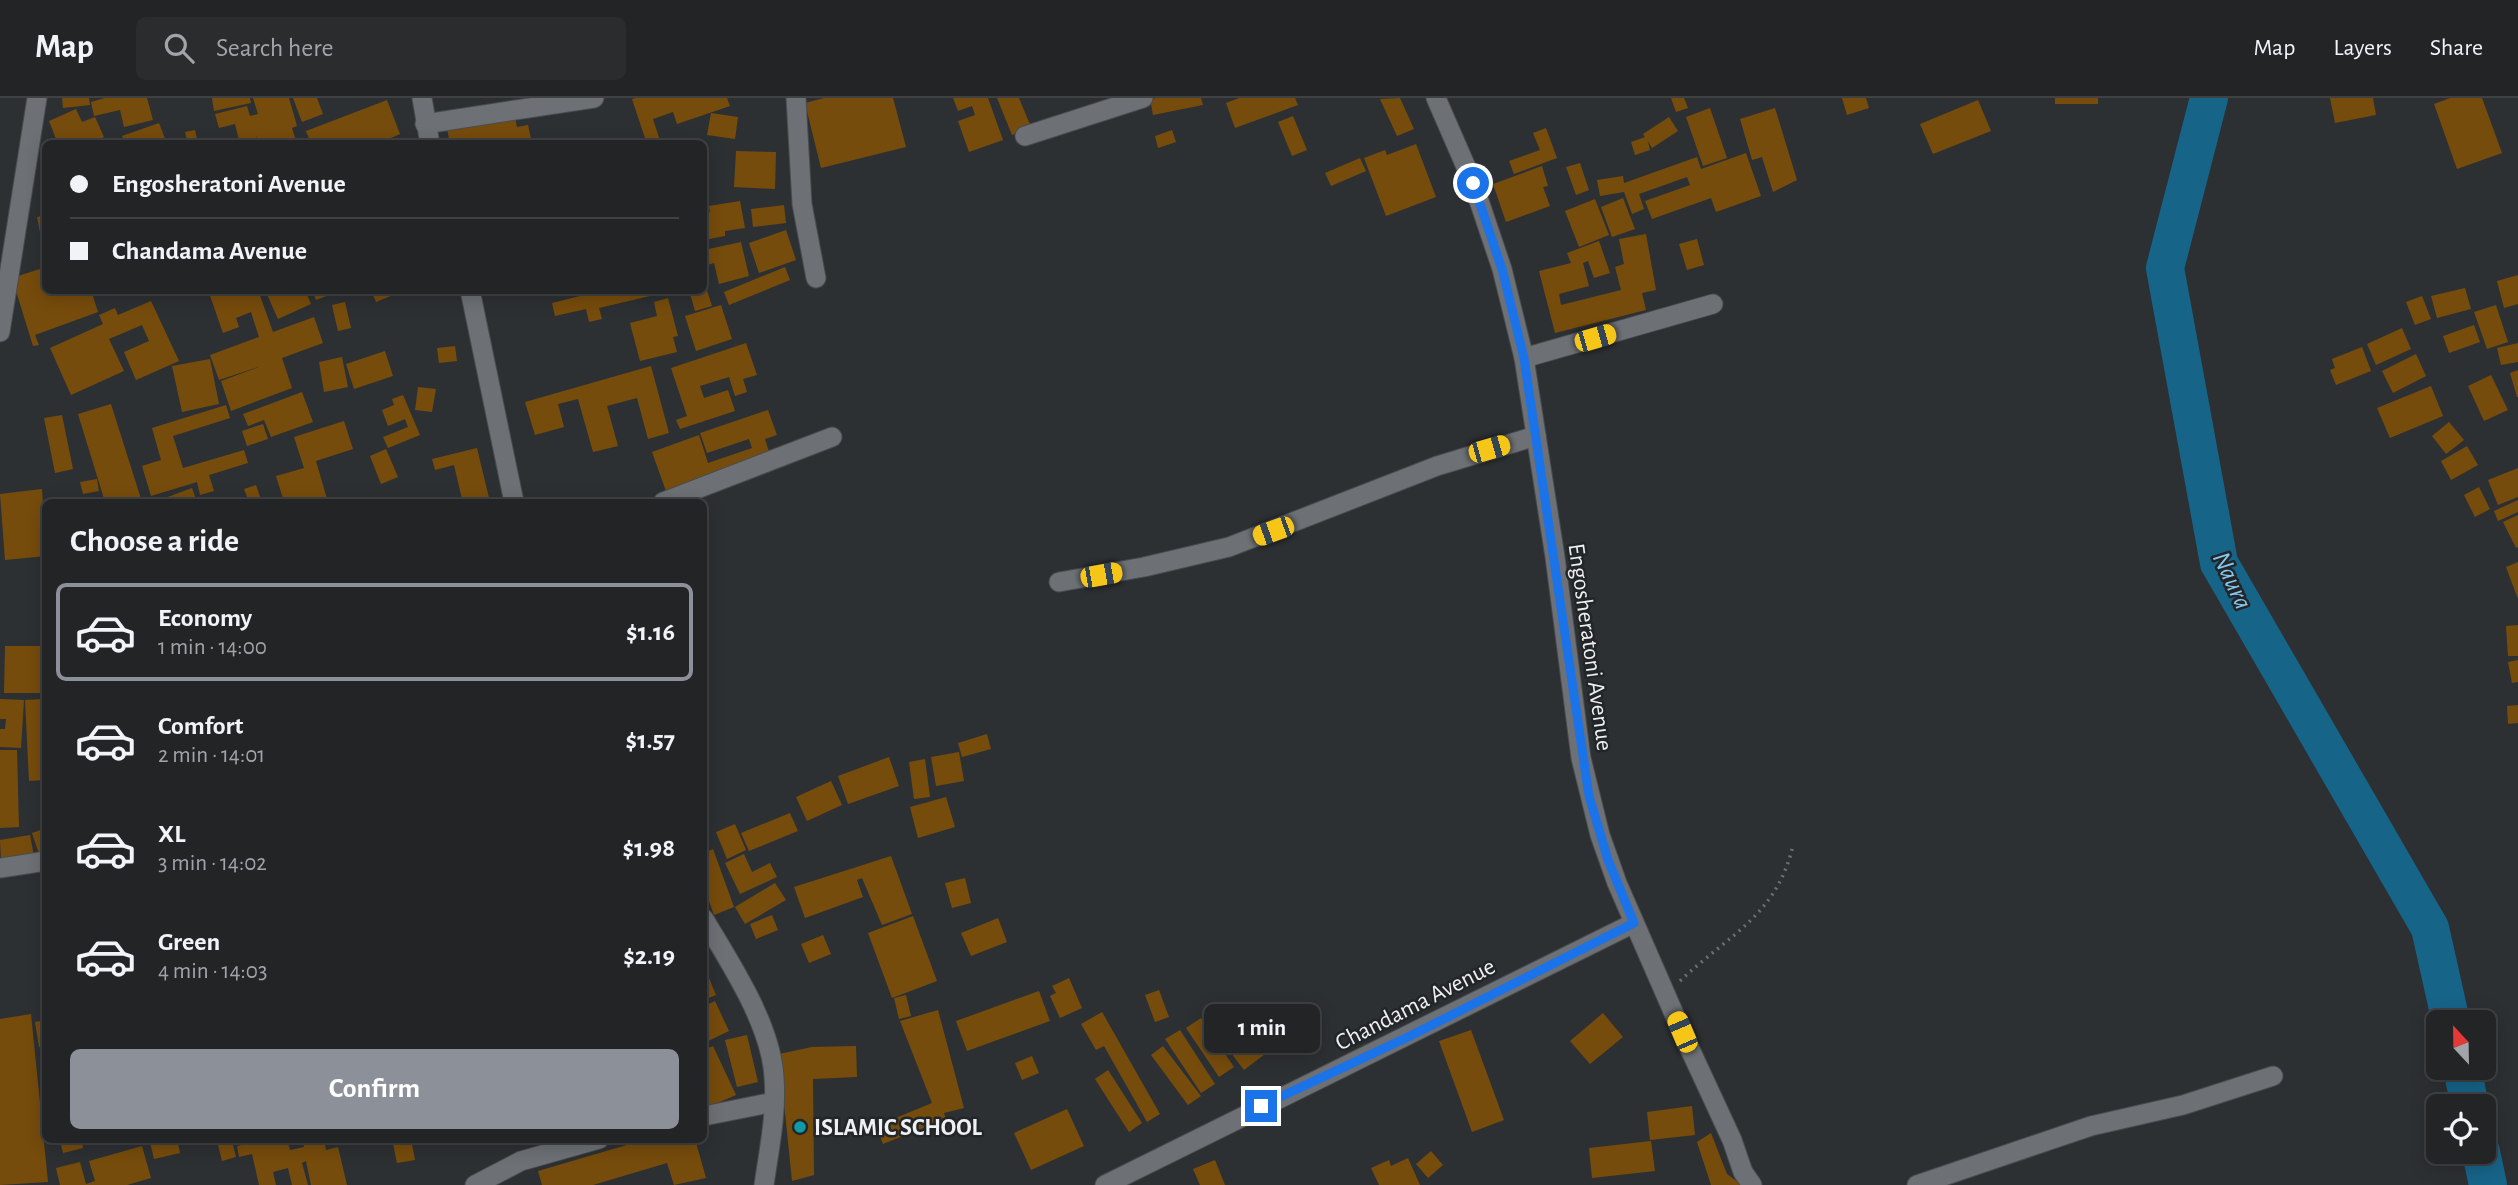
<!DOCTYPE html>
<html lang="en">
<head>
<meta charset="utf-8">
<style>
	:root { --surface:#222426; --page:#2a2c2e; --text:#f1f3f6; --muted:#a2a4a7; --line:#3f4143; --accent:#8c9099 }
	body { margin:0; font-family:"Alegreya Sans",sans-serif; background:var(--page); color:var(--text); height:100vh; display:flex; flex-direction:column; font-size:26px; white-space:nowrap }
	* { box-sizing:border-box; margin:0 }
	p { font-size:23px; color:var(--muted) }
	.icon { flex:none; width:38px; height:38px; fill:none; stroke:currentColor; stroke-width:2; stroke-linecap:round; stroke-linejoin:round }
	.map { position:relative; flex:1; overflow:hidden }
	.drawer { position:absolute; left:42px; top:401px; width:665px; height:644px; display:flex; flex-direction:column; background:var(--surface); border-radius:10px; box-shadow:0 4px 18px #0003,0 0 0 2px var(--line) }
	.drawer>* { flex:none }
	.guide { position:absolute; left:42px; top:42px; width:665px; height:154px; border-radius:10px; box-shadow:0 4px 18px #0003,0 0 0 2px var(--line); display:grid; align-content:center; height:154px; padding:0 28px; background:var(--surface) }
	.needle { width:46px; rotate:338deg }
	.buttons { position:absolute; left:2426px; top:912px; display:grid; gap:14px }
	.buttons a { display:grid; place-items:center; width:70px; height:70px; border-radius:10px; background:var(--surface); box-shadow:0 4px 18px #0003,0 0 0 2px var(--line); font-size:35px }
	.end { position:absolute; width:32px; height:32px; margin:-16px; border:9px solid #1a73e8; background:#fff; box-shadow:0 0 0 4px #fff }
	.from { border-radius:50% }
	.bubble { position:absolute; height:49px; border-radius:10px; background:var(--surface); box-shadow:0 4px 18px #0003,0 0 0 2px var(--line); font-size:23px; font-weight:700; line-height:49px; text-align:center }
	.car { position:absolute; width:21px; height:42px; margin:-21px -10px; border-radius:9px; box-shadow:0 0 5px 2px #0007; background:linear-gradient(#f5c518 24%,#345 0 40%,#f5c518 0 76%,#345 0 86%,#f5c518 0) }
	.guide b { display:flex; align-items:center; gap:24px; height:66px; font-size:26px }
	.guide b+b { border-top:2px solid var(--line) }
	.guide i { width:18px; height:18px; background:var(--text) }
	ul { padding:0; list-style:none }
	li { display:flex; align-items:center; gap:21px; height:98px; margin:0 14px 10px; padding:0 14px; border:4px solid transparent; border-radius:10px }
	li div { flex:1 }
	li b { display:block; font-size:26px }
	li em { font-style:normal; font-weight:700 }
	li.selected { border-color:var(--accent) }
	li>.icon { width:63px; height:63px; stroke-width:1.5 }
	h2 { padding:0 28px; font-size:32px; line-height:84px }
	.cta { display:flex; gap:14px; margin-top:auto; padding:14px 28px }
	.cta a { flex:1; height:80px; border-radius:10px; background:var(--accent); color:#fff; font-size:28px; font-weight:700; line-height:80px; text-align:center }
	header { display:flex; align-items:center; gap:42px; box-sizing:border-box; height:98px; padding:0 35px; background:var(--surface); border-bottom:2px solid var(--line) }
	header strong { font-size:33px }
	nav { display:flex; gap:38px; margin-inline-start:auto; font-size:24px }
	.search { width:490px; height:63px; background:var(--page); display:flex; align-items:center; gap:18px; box-sizing:border-box; padding:0 24px; border-radius:10px; color:var(--muted); font-size:26px }
	.map>svg:first-child { display:block }
	.lines { fill:none; stroke-linecap:round; stroke-linejoin:round }
	.river { stroke:#176489; stroke-width:38 }
	.building { fill:#764c0c }
	.minor-casing { stroke:#494c4f; stroke-width:21 }
	.tertiary-casing { stroke:#494c4f; stroke-width:21 }
	.path { stroke:#6d7072; stroke-width:3.5; stroke-dasharray:2 5; stroke-linecap:butt }
	.minor { stroke:#6d7074; stroke-width:19 }
	.tertiary { stroke:#6d7074; stroke-width:19 }
	.route { stroke:#1a73e8; stroke-width:9 }
	.culture-dot { fill:#0f9aa8; stroke:#232629; stroke-width:2.5 }
	.labels { text-anchor:middle; stroke-width:5; stroke-linejoin:round; paint-order:stroke }
	.street-label { font-size:24px; fill:#eef0f2; stroke:#232629 }
	.poi-label { font-size:24px; font-weight:bold; fill:#eef0f2; stroke:#232629; text-anchor:start }
	.water-label { font-size:26px; font-style:italic; fill:#86c9f0; stroke:#232629 }
</style>
</head>
<body>
<header>
<strong>Map</strong>
<div class="search"><svg class="icon" aria-label="search" viewBox="0 0 24 24"><circle cx="10" cy="10" r="6"/><path d="M15 15l6 6"/></svg>Search here</div>
<nav><a>Map</a><a>Layers</a><a>Share</a></nav>
</header>
<div class="map">
<svg width="2518" height="1087" viewBox="0 0 2518 1087">
	<rect width="100%" height="100%" fill="#2d3033"/>
	<g class="lines">
		<!-- river -->
		<g class="river">
			<path d="M2209,0l-44,170 54,295 211,365 21,94"/>
			<path d="M2462,970l8,38"/>
			<path d="M2481,1054l7,33"/>
		</g>
	</g>
	<!-- building -->
	<g class="building">
		<path d="M62,0h27l1,7 -27,3z"/>
		<path d="M147,0l6,22 -29,7 -4,-17 -26,6 -3,-14 14,-4z"/>
		<path d="M212,0h38l1,5 -37,8z"/>
		<path d="M253,0h36l8,28 -5,2 5,16h-39l-2,-9 1,9h-17l-5,-20 -16,4 -4,-14 32,-8 3,10 8,-2z"/>
		<path d="M293,0h24l6,16 -21,8z"/>
		<path d="M636,0h91l3,8 -53,18 -4,-12 -20,7 8,25h-14l-15,-45z"/>
		<path d="M824,0h69l13,49 -85,21 -16,-65z"/>
		<path d="M953,0h35l15,42 -34,12 -11,-31 17,-6 -3,-9 -14,5z"/>
		<path d="M997,0h22l12,29 -19,8z"/>
		<path d="M1156,0h45l2,7 -50,10 -3,-16z"/>
		<path d="M1239,0h56l3,7 -63,23 -9,-25z"/>
		<path d="M1400,0l14,31 -17,7 -17,-37z"/>
		<path d="M1671,0h13l4,10 -12,4z"/>
		<path d="M1842,0h24l3,10 -22,7z"/>
		<rect x="2055" y="0" width="43" height="6"/>
		<path d="M2330,0h43l3,17 -41,8z"/>
		<path d="M2450,0h32l20,55 -45,16 -23,-65z"/>
		<path d="M387,2l13,34 -23,10h-66l-5,-13z"/>
		<path d="M1978,2l13,31 -58,23 -13,-30z"/>
		<path d="M1710,10l17,50 -24,8 -17,-49z"/>
		<path d="M1775,10l22,72 -24,12 -11,-35 -10,3 -12,-41z"/>
		<path d="M76,11l6,13 13,-5 9,20 -14,7h-32l-9,-23z"/>
		<path d="M513,11l4,18 11,-2 4,19h-82l-4,-21z"/>
		<path d="M711,15l27,4 -3,22 -28,-4z"/>
		<path d="M1293,18l14,34 -15,6 -14,-34z"/>
		<path d="M1669,19l9,14 -26,17 -4,-7 2,9 -15,5 -4,-13 14,-5 -2,-3z"/>
		<path d="M159,25l8,21h-42l-3,-8z"/>
		<path d="M1546,30l11,30 -43,16 -5,-13 31,-11 -7,-17z"/>
		<path d="M195,32l3,14h-10l-3,-12z"/>
		<path d="M1172,32l4,12 -18,6 -3,-12z"/>
		<path d="M1416,46l20,53 -50,19 -22,-58 21,-8 2,5z"/>
		<path d="M736,53l40,1 -1,37 -41,-2z"/>
		<path d="M1746,55l15,43 -45,16 -5,-14 -59,21 -7,-18 45,-16 -3,-8 -48,17 5,15 -12,5 -8,-22 -24,4 -3,-16 26,-4 1,7 73,-26 4,12z"/>
		<path d="M1360,60l6,13 -35,15 -6,-13z"/>
		<path d="M1580,65l9,27 -13,5 -10,-28z"/>
		<path d="M1542,68l6,20 -5,1 7,19 -44,16 -13,-38z"/>
		<path d="M1623,100l12,31 -23,8 -11,-30z"/>
		<path d="M1595,101l14,36 -30,12 -14,-36z"/>
		<path d="M740,103l5,27 -20,3v5l-21,4v-27l6,-1 -1,-6z"/>
		<path d="M784,107l2,18 -33,4 -2,-18z"/>
		<path d="M46,117v15l-6,2 -3,-15z"/>
		<path d="M786,132l10,30 -37,13 -10,-30z"/>
		<path d="M1646,136l10,56 -14,3 4,17 -91,23 -16,-62 32,-8 -4,-10 32,-12 11,32 -16,5 -6,-17 -5,2 6,23 -30,8 2,11 60,-15 -6,-23 9,-3 -5,-25z"/>
		<path d="M1697,141l7,26 -17,5 -8,-26z"/>
		<path d="M741,144l8,34 -30,8 -5,-21 -10,3v-16z"/>
		<path d="M46,169v23h45l7,22 -63,23 4,10 -6,1 -21,-68z"/>
		<path d="M785,169l5,13 -61,25 -5,-13z"/>
		<path d="M2518,177v29l-14,4 -7,-27z"/>
		<path d="M704,183l8,25 -17,5 -6,-21h15z"/>
		<path d="M2465,190l6,21 -34,9 -6,-22z"/>
		<path d="M208,192h50l15,42 41,-15 9,26 -41,15 10,30 -61,23 -10,-30 40,-15 -42,14 -9,-25 49,-18 -8,-25 -15,6 3,9 -16,6z"/>
		<path d="M265,192h40l6,14 -33,15z"/>
		<path d="M312,192h26l1,1 -23,9z"/>
		<path d="M371,192h32v1l-27,11z"/>
		<path d="M604,192h63v2l-68,16 3,11 -13,3 -3,-13 -31,7 -3,-13z"/>
		<path d="M2422,198l9,23 -16,6 -9,-23z"/>
		<path d="M668,200l10,38 -5,1 4,15 -37,9 -10,-38 27,-7 -3,-14z"/>
		<path d="M151,203l28,60 -43,19 -12,-28 25,-11 -7,-16 -33,14 15,32 -53,24 -21,-47 53,-24 -4,-9 16,-7 3,7z"/>
		<path d="M345,204l6,26 -13,3 -6,-26z"/>
		<path d="M721,207l11,34 -36,12 -11,-35z"/>
		<path d="M2496,207l12,37 -21,7 -13,-37z"/>
		<path d="M2474,227l6,17 -31,11 -6,-17z"/>
		<path d="M2402,230l9,21 -35,16 -9,-21z"/>
		<path d="M746,245l11,32 -14,4 4,13 -12,4 -6,-19 -29,9 4,12 24,-8 7,21 -55,18 -4,-9 11,-4 -16,-48z"/>
		<path d="M2518,245v19l-17,3 -4,-17z"/>
		<path d="M455,248l2,15 -18,2 -2,-15z"/>
		<path d="M2362,249l9,24 -35,14 -6,-15 5,-2 -3,-9z"/>
		<path d="M385,253l8,25 -39,13 -8,-25z"/>
		<path d="M2416,256l10,22 -33,17 -11,-22z"/>
		<path d="M342,259l6,30 -24,5 -5,-30z"/>
		<path d="M210,261l9,45 -37,8 -10,-46z"/>
		<path d="M651,268l18,67 -21,6 -11,-41 -30,8 11,40 -25,6 -15,-53 -20,5 6,23 -29,8 -10,-33z"/>
		<path d="M2518,272v27h-1l-7,-24z"/>
		<path d="M2491,277l17,35 -24,11 -16,-35z"/>
		<path d="M2431,288l12,30 -53,22 -13,-30z"/>
		<path d="M418,289l18,2 -4,23 -17,-2z"/>
		<path d="M302,294l11,30 -42,15 -7,-17 -16,6 -5,-12z"/>
		<path d="M403,297l17,40 -32,13 -5,-11 25,-10 -3,-8 -17,7 -6,-16 12,-5 -2,-6z"/>
		<path d="M111,306l31,98h-37l-27,-88z"/>
		<path d="M226,307l4,13 -57,18 10,32 61,-18 4,13 -39,12 5,16 -14,4 -3,-13 -46,14 -9,-30 19,-6 -9,-32z"/>
		<path d="M768,312l9,25 -12,4 6,19 -59,15 -22,8 2,5 -25,8 -15,-42 47,-17 9,28 44,-15 -3,-9 -42,14 -7,-20z"/>
		<path d="M62,317l11,54 -18,4 -11,-55z"/>
		<path d="M344,323l9,28 -37,12 11,38 -43,3 -8,-26 28,-8 -10,-31z"/>
		<path d="M2449,324l15,18 -18,14 -14,-18z"/>
		<path d="M263,326l5,15 -21,7 -5,-15z"/>
		<path d="M2467,348l11,19 -27,15 -10,-19z"/>
		<path d="M477,350l13,54h-36l8,-3 -8,-34 -19,5 -3,-11z"/>
		<path d="M386,351l12,28 -17,7 -11,-28z"/>
		<path d="M2518,370v29l-20,8 -10,-25z"/>
		<path d="M97,381l2,12 -16,3 -3,-12z"/>
		<path d="M256,387l5,15 8,-3 1,5h-21l-5,-13z"/>
		<path d="M2479,389l11,22 -15,8 -11,-22z"/>
		<path d="M192,390l5,14h-43z"/>
		<path d="M42,391l4,67 -41,4 -5,-66z"/>
		<path d="M2518,402v12l-20,9 -4,-10z"/>
		<path d="M2518,417v32l-2,1 -13,-26z"/>
		<path d="M2518,464v37l-12,-32z"/>
		<path d="M2518,527v31h-10l-2,-30z"/>
		<path d="M5,548h36l-1,47h-36z"/>
		<path d="M2518,562v22l-6,1 -4,-21z"/>
		<path d="M0,601l24,1 -3,48 -21,-1v-18h5l1,-10h-6z"/>
		<path d="M43,601l2,81 -16,1 -4,-81z"/>
		<path d="M2518,607v18l-10,1 -1,-18z"/>
		<path d="M987,636l4,15 -29,8 -4,-14z"/>
		<path d="M0,652h17l2,77 -19,1z"/>
		<path d="M959,654l5,29 -28,5 -5,-29z"/>
		<path d="M889,659l10,29 -51,18 -10,-28z"/>
		<path d="M925,661l5,38 -16,2 -5,-37z"/>
		<path d="M831,683l11,24 -35,16 -11,-24z"/>
		<path d="M946,699l9,30 -37,11 -8,-31z"/>
		<path d="M790,715l8,18 -49,20 -8,-18z"/>
		<path d="M735,726l11,26 -19,9 -11,-27z"/>
		<path d="M46,730v31l-5,1 -9,-27z"/>
		<path d="M30,737l4,21 -33,5 -1,-21z"/>
		<path d="M713,751l21,58 -20,8 -10,-28v-34z"/>
		<path d="M744,756l8,18 18,-9 7,14 -37,17 -15,-31z"/>
		<path d="M891,758l21,58 -30,11 -20,-47 -5,2 6,17 -58,21 -11,-31z"/>
		<path d="M965,780l6,25 -19,5 -7,-25z"/>
		<path d="M775,785l11,17 -41,24 -10,-17z"/>
		<path d="M772,817l6,15 -22,9 -6,-15z"/>
		<path d="M913,818l24,65 -45,17 -24,-65z"/>
		<path d="M998,820l9,24 -36,14 -10,-23z"/>
		<path d="M823,837l8,19 -22,9 -8,-19z"/>
		<path d="M704,868l12,29 -12,5z"/>
		<path d="M1069,880l13,30 -22,10 -10,-22 6,-3 -4,-7z"/>
		<path d="M1159,892l10,27 -14,5 -10,-27z"/>
		<path d="M1039,893l11,30 -83,30 -11,-30z"/>
		<path d="M906,897l5,21 -12,3 -5,-21z"/>
		<path d="M715,903l14,30 -25,12v-37z"/>
		<path d="M938,912l26,98 -20,5 2,6 -63,25 -7,-18 56,-23 -32,-82z"/>
		<path d="M1102,914l58,102 -13,8 -43,-76 -8,4 -15,-26z"/>
		<path d="M1603,915l20,24 -33,27 -20,-23z"/>
		<path d="M31,916l17,168 -48,3v-166z"/>
		<path d="M1255,918l22,29 -33,25 -22,-29z"/>
		<path d="M1201,920l33,49 -15,10 -33,-49z"/>
		<path d="M46,922v26l-7,1 -4,-25z"/>
		<path d="M1180,932l35,54 -14,9 -36,-54z"/>
		<path d="M1471,932l33,90 -32,12 -33,-91z"/>
		<path d="M747,937l11,47 -21,5 -12,-47z"/>
		<path d="M713,948l23,49 -32,14v-59z"/>
		<path d="M856,948l1,31 -44,2 1,96 -22,6 -13,-127 33,-7z"/>
		<path d="M1163,948l38,50 -13,9 -37,-50z"/>
		<path d="M1032,958l7,17 -17,7 -7,-17z"/>
		<path d="M1108,972l34,53 -13,9 -34,-53z"/>
		<path d="M1692,1008l3,29 -45,5 -3,-28z"/>
		<path d="M1067,1011l17,37 -53,24 -17,-37z"/>
		<path d="M1711,1035l16,41 15,11h-31l-14,-43z"/>
		<path d="M81,1041l2,9 -20,5 -3,-12z"/>
		<path d="M162,1041h15l3,14 -26,6 -4,-17z"/>
		<path d="M268,1041h19l3,11 14,-3 -1,-8h21l2,11 12,-3 9,38h-36l-5,-24 -4,2 6,22h-16l-4,-17 -15,4 3,13h-17l-7,-31 -13,3 -2,-11z"/>
		<path d="M392,1041h19l4,21 -18,3z"/>
		<path d="M647,1041h48l11,39 -32,7 -7,-22 -74,22h-51l-4,-14z"/>
		<path d="M232,1043l4,16 -14,4 -4,-16z"/>
		<path d="M1651,1043l4,30 -63,7 -3,-30z"/>
		<path d="M142,1048l9,32 -24,7h-67l-4,-17 24,-6 6,22 9,-3 -6,-20z"/>
		<path d="M1431,1053l12,14 -15,13 -12,-14z"/>
		<path d="M1408,1060l12,27h-41l-8,-17 18,-8 2,6z"/>
		<path d="M1215,1062l10,25h-25l-7,-16z"/>
	</g>
	<g class="lines">
		<!-- minor casing -->
		<g class="minor-casing">
			<g id="minor">
				<path d="M422,0l8,46"/>
				<path d="M796,0l6,106 14,74"/>
				<path d="M425,26l169,-26"/>
				<path d="M1025,38l118,-38"/>
				<path d="M470,192l44,212"/>
				<path d="M1524,260l189,-54"/>
				<path d="M663,404l169,-65"/>
				<path d="M1059,484l85,-15 85,-20 208,-81 99,-30"/>
				<path d="M0,770l46,-7"/>
				<path d="M704,821c26,44 67,105 70,158 3,35 -5,73 -10,108"/>
				<path d="M704,1018l70,-14"/>
				<path d="M475,1087l46,-24 78,-22"/>
				<path d="M1917,1087l174,-59 92,-21 90,-29"/>
			</g>
		</g>
		<!-- tertiary casing -->
		<g class="tertiary-casing">
			<g id="tertiary">
				<path d="M1436,0l37,85 29,86 22,89 31,199 26,201 19,77 17,48 65,149 50,108 11,32 9,13"/>
				<path d="M0,234l37,-234"/>
				<path d="M1105,1087l529,-262"/>
			</g>
		</g>
		<!-- path -->
		<path class="path" d="M1680,883c48,-46 97,-65 113,-136"/>
		<!-- minor -->
		<use href="#minor" class="minor"/>
		<!-- tertiary -->
		<use href="#tertiary" class="tertiary"/>
	</g>
	<g class="lines">
		<!-- route -->
		<path class="route" d="M1261,1008l147,-69 226,-114 -26,-63 -19,-64 -65,-438 -22,-89 -29,-86"/>
	</g>
	<!-- markers -->
	<circle class="culture-dot" cx="800" cy="1029" r="7"/>
	<g class="labels">
		<!-- street labels -->
		<g class="street-label">
			<text transform="translate(1591 549) rotate(82)" y="8">Engosheratoni Avenue</text>
			<text transform="translate(1415 906) rotate(-27)" y="8">Chandama Avenue</text>
		</g>
		<!-- poi labels -->
		<g class="poi-label">
			<text x="814" y="1037">ISLAMIC SCHOOL</text>
		</g>
		<!-- water labels -->
		<g class="water-label">
			<text transform="translate(2233 482) rotate(65)" y="9">Naura</text>
		</g>
	</g>
</svg>
<div class="buttons">
<a><svg class="needle" viewBox="-14 -14 28 28"><path d="M0-13l5 13h-10z" fill="#e53935"/><path d="M0 13l5-13h-10z" fill="#a2a4a7"/></svg></a>
<a><svg class="icon" aria-label="locate" viewBox="0 0 24 24"><circle cx="12" cy="12" r="6"/><path d="M12 2v4M12 18v4M2 12h4M18 12h4"/></svg></a>
</div>
<i class="end from" style="left:1473px;top:85px"></i>
<i class="end" style="left:1261px;top:1008px"></i>
<div class="bubble" style="left:1204px;top:906px;width:116px">1 min</div>
<i class="car" style="left:1595px;top:240px;rotate:74deg"></i>
<i class="car" style="left:1489px;top:351px;rotate:74deg"></i>
<i class="car" style="left:1273px;top:433px;rotate:250deg"></i>
<i class="car" style="left:1101px;top:477px;rotate:80deg"></i>
<i class="car" style="left:1682px;top:934px;rotate:337deg"></i>
<div class="guide">
<b><i class="from"></i>Engosheratoni Avenue</b>
<b><i></i>Chandama Avenue</b>
</div>
<section class="drawer">
<h2>Choose a ride</h2>
<ul>
<li class="selected"><svg class="icon" aria-label="car" viewBox="0 0 24 24"><path d="M5 17H2v-5l4-1 3-4h7l3 4 3 1v5h-3M9 17h6M6 11h13"/><circle cx="7" cy="17" r="2"/><circle cx="17" cy="17" r="2"/></svg><div><b>Economy</b><p>1 min · 14:00</p></div><em>$1.16</em></li>
<li><svg class="icon" aria-label="car" viewBox="0 0 24 24"><path d="M5 17H2v-5l4-1 3-4h7l3 4 3 1v5h-3M9 17h6M6 11h13"/><circle cx="7" cy="17" r="2"/><circle cx="17" cy="17" r="2"/></svg><div><b>Comfort</b><p>2 min · 14:01</p></div><em>$1.57</em></li>
<li><svg class="icon" aria-label="car" viewBox="0 0 24 24"><path d="M5 17H2v-5l4-1 3-4h7l3 4 3 1v5h-3M9 17h6M6 11h13"/><circle cx="7" cy="17" r="2"/><circle cx="17" cy="17" r="2"/></svg><div><b>XL</b><p>3 min · 14:02</p></div><em>$1.98</em></li>
<li><svg class="icon" aria-label="car" viewBox="0 0 24 24"><path d="M5 17H2v-5l4-1 3-4h7l3 4 3 1v5h-3M9 17h6M6 11h13"/><circle cx="7" cy="17" r="2"/><circle cx="17" cy="17" r="2"/></svg><div><b>Green</b><p>4 min · 14:03</p></div><em>$2.19</em></li>
</ul>
<div class="cta"><a>Confirm</a></div>
</section>
</div>
</body>
</html>
